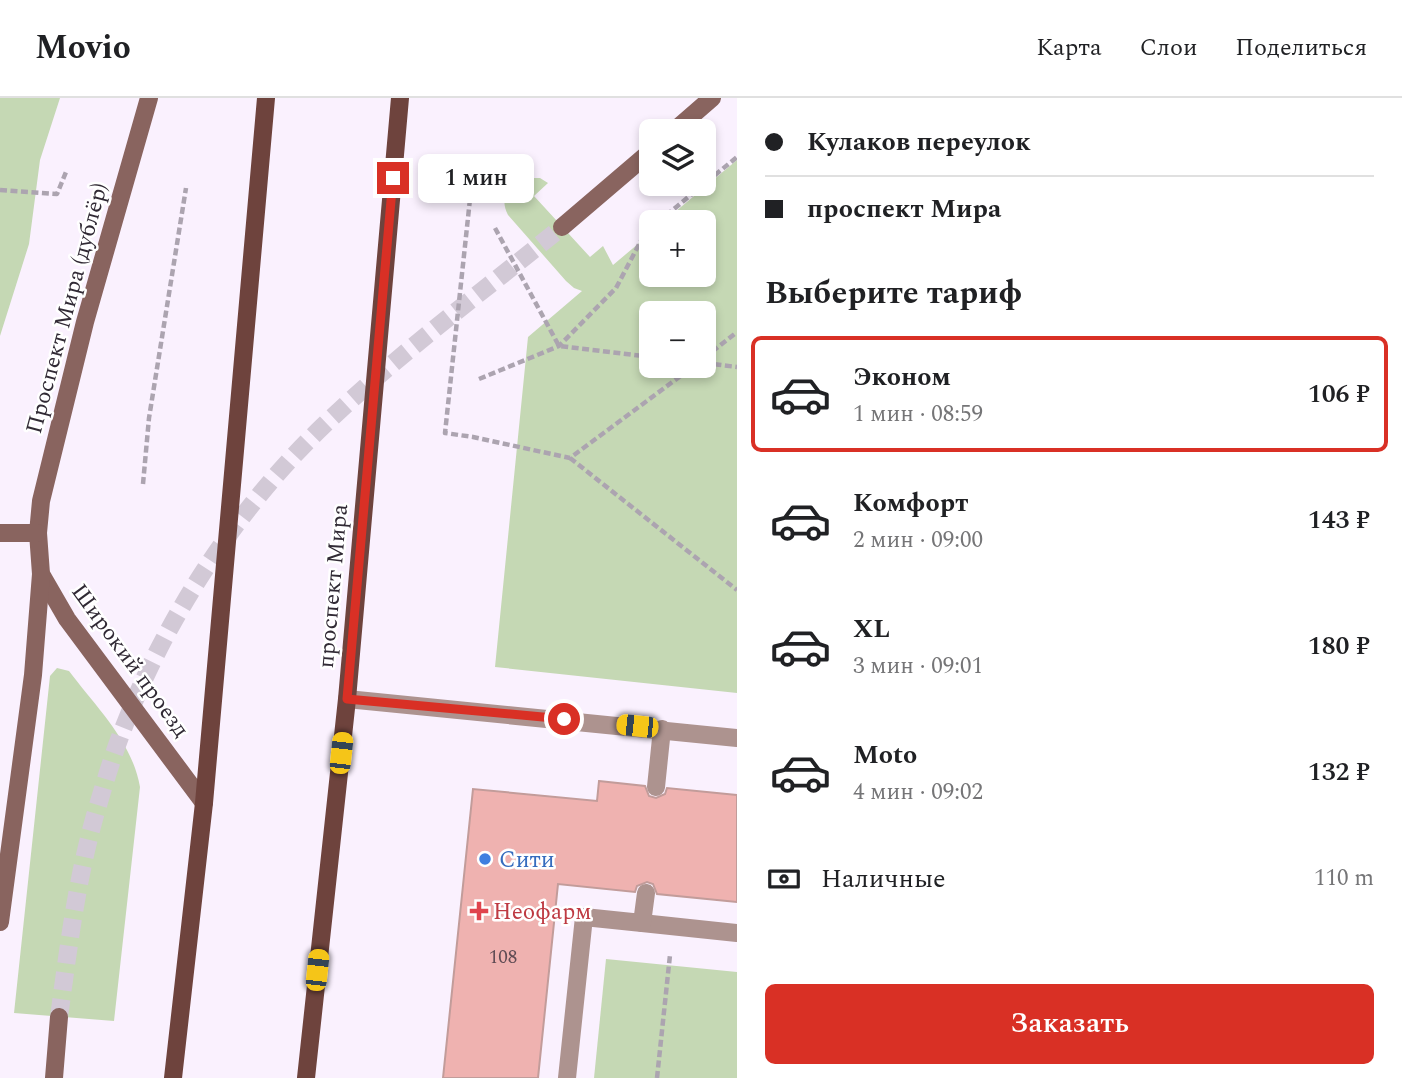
<!DOCTYPE html>
<html lang="ru">
<head>
<meta charset="utf-8">
<style>
	:root { --surface:#fff; --page:#f6f6f6; --text:#202124; --muted:#757577; --line:#e0e0e0; --accent:#d93025 }
	body { margin:0; font-family:Spectral,serif; background:var(--page); color:var(--text); height:100vh; display:flex; flex-direction:column; font-size:26px; white-space:nowrap }
	* { box-sizing:border-box; margin:0 }
	p { font-size:23px; color:var(--muted) }
	.icon { flex:none; width:38px; height:38px; fill:none; stroke:currentColor; stroke-width:2; stroke-linecap:round; stroke-linejoin:round }
	.map { position:relative; flex:1; overflow:hidden }
	.side { display:flex; flex-direction:column; background:var(--surface); width:665px }
	.side>* { flex:none }
	.top-card { display:grid; align-content:center; height:154px; padding:0 28px; background:var(--surface) }
	.fabs { position:absolute; left:639px; top:21px; display:grid; gap:14px }
	.fabs a { display:grid; place-items:center; width:77px; height:77px; border-radius:10px; background:var(--surface); box-shadow:0 4px 10px #0003; font-size:35px }
	.end { position:absolute; width:32px; height:32px; margin:-16px; border:9px solid #d93025; background:#fff; box-shadow:0 0 0 4px #fff }
	.from { border-radius:50% }
	.bubble { position:absolute; height:49px; border-radius:10px; background:var(--surface); box-shadow:0 4px 10px #0003; font-size:23px; font-weight:600; line-height:49px; text-align:center }
	.car { position:absolute; width:21px; height:42px; margin:-21px -10px; border-radius:9px; box-shadow:0 0 5px 2px #0007; background:linear-gradient(#f5c518 24%,#345 0 40%,#f5c518 0 76%,#345 0 86%,#f5c518 0) }
	.top-card b { display:flex; align-items:center; gap:24px; height:66px; font-size:26px }
	.top-card b+b { border-top:2px solid var(--line) }
	.top-card i { width:18px; height:18px; background:var(--text) }
	ul { padding:0; list-style:none }
	li { display:flex; align-items:center; gap:21px; height:116px; margin:0 14px 10px; padding:0 14px; border:4px solid transparent; border-radius:10px }
	li div { flex:1 }
	li b { display:block; font-size:26px }
	li em { font-style:normal; font-weight:600 }
	li.on { border-color:var(--accent) }
	li>.icon { width:63px; height:63px; stroke-width:1.5 }
	h2 { padding:0 28px; font-size:32px; line-height:84px }
	.pay { display:flex; align-items:center; gap:18px; height:77px; padding:0 28px; font-size:26px }
	.pay p { margin-inline-start:auto }
	.action { display:flex; gap:14px; margin-top:auto; padding:14px 28px }
	.action a { flex:1; height:80px; border-radius:10px; background:var(--accent); color:#fff; font-size:28px; font-weight:600; line-height:80px; text-align:center }
	header { display:flex; align-items:center; gap:42px; box-sizing:border-box; height:98px; padding:0 35px; background:var(--surface); border-bottom:2px solid var(--line) }
	header strong { font-size:33px }
	nav { display:flex; gap:38px; margin-inline-start:auto; font-size:24px }
	main { display:flex; flex:1; min-height:0 }
	.map>svg:first-child { display:block }
	.green { fill:#c5d8b4; fill-rule:evenodd }
	.building { fill:#efb2b0; stroke:#c29c9a; stroke-width:2 }
	.lines { fill:none; stroke-linecap:round; stroke-linejoin:round }
	.secondary-tunnel { stroke:#d2c9d6; stroke-width:18; stroke-dasharray:18 9; stroke-linecap:butt }
	.path { stroke:#aca4b0; stroke-width:4.5; stroke-dasharray:7 3.5; stroke-linecap:butt }
	.lane { stroke:#ad938f; stroke-width:18 }
	.street { stroke:#ad938f; stroke-width:18 }
	.secondary { stroke:#89645f; stroke-width:18 }
	.primary { stroke:#6e433d; stroke-width:18 }
	.route { stroke:#d93025; stroke-width:9 }
	.shop-dot { fill:#3f7fe0; stroke:#fff; stroke-width:2.5 }
	.health-dot { fill:#e0444e; stroke:#fff; stroke-width:2.5 }
	.labels { text-anchor:middle; stroke-width:5; stroke-linejoin:round; paint-order:stroke }
	.number-label { font-size:19px; fill:#604c54 }
	.street-label { font-size:23px; fill:#312a35; stroke:#fff }
	.shop-label { font-size:23px; fill:#366cbe; stroke:#fff; text-anchor:start }
	.health-label { font-size:23px; fill:#be3a42; stroke:#fff; text-anchor:start }
</style>
</head>
<body>
<header>
<strong>Movio</strong>
<nav><a>Карта</a><a>Слои</a><a>Поделиться</a></nav>
</header>
<main>
<div class="map">
<svg width="737" height="980" viewBox="0 0 737 980">
	<rect width="100%" height="100%" fill="#faf1fe"/>
	<!-- green -->
	<g class="green">
		<path d="M0,0h60l-20,62 -11,84 -29,92z"/>
		<path d="M737,62v533l-242,-26 33,-330 54,-46 -8,-3 -8,-7 -58,-66c-8,-15 -2,-27 12,-37h20l8,5 -14,13 56,61 13,-11 10,19 38,-32v42h53v-53h-41zM651,215h53v53h-53z"/>
		<path d="M57,570l12,3c27,36 63,70 71,116l-26,234 -100,-8 36,-337z"/>
		<path d="M606,861l131,13v106h-143z"/>
	</g>
	<!-- building -->
	<path class="building" d="M599,683l46,5 4,10 7,2 9,-4 2,-6 70,7v107l-80,-8 -4,-10 -6,-2 -10,4 -2,6 -77,-8 -20,194h-95l30,-289 124,12z"/>
	<g class="lines">
		<!-- secondary-tunnel -->
		<path class="secondary-tunnel" d="M59,919c9,-66 17,-133 35,-198 9,-31 19,-65 31,-95 43,-110 113,-216 197,-297 75,-72 160,-135 240,-200"/>
		<!-- path -->
		<g class="path">
			<path d="M0,92l57,4 9,-22"/>
			<path d="M470,101l-25,234 28,4 97,21 124,-92"/>
			<path d="M658,124l79,-65"/>
			<path d="M495,130l64,118 92,11"/>
			<path d="M704,260l33,-26"/>
			<path d="M704,265l33,4"/>
			<path d="M479,281l80,-33 57,-58 29,-55 6,-5"/>
			<path d="M570,360l167,132"/>
			<path d="M143,386l6,-66 37,-230"/>
			<path d="M657,980l13,-123"/>
		</g>
		<!-- lane -->
		<g class="lane">
			<path d="M656,689l6,-58"/>
			<path d="M642,825l95,10"/>
			<path d="M567,980l17,-161 58,6 4,-30"/>
		</g>
		<!-- street -->
		<path class="street" d="M347,601l390,39"/>
		<!-- secondary -->
		<g class="secondary">
			<path d="M149,0l-64,224 -44,179 -3,32 3,41 26,45 137,184"/>
			<path d="M674,33l38,-33"/>
			<path d="M562,129l89,-76"/>
			<path d="M0,435h38"/>
			<path d="M0,824l33,-247 8,-101"/>
			<path d="M54,980l5,-61"/>
		</g>
		<!-- primary -->
		<g class="primary">
			<path d="M173,980l31,-275 62,-705"/>
			<path d="M306,980l41,-379 53,-601"/>
		</g>
	</g>
	<g class="lines">
		<!-- route -->
		<path class="route" d="M393,80l-46,521 217,20"/>
	</g>
	<!-- markers -->
	<circle class="shop-dot" cx="485" cy="761" r="7"/>
	<path class="health-dot" d="M475.5 802.5h7v7h7v7h-7v7h-7v-7h-7v-7h7z"/>
	<g class="labels">
		<!-- number labels -->
		<g class="number-label">
			<text x="503" y="865">108</text>
		</g>
		<!-- street labels -->
		<g class="street-label">
			<text transform="translate(66 210) rotate(-75)" y="8">Проспект Мира (дублёр)</text>
			<text transform="translate(332 488) rotate(-85)" y="8">проспект Мира</text>
			<text transform="translate(131 562) rotate(54)" y="8">Широкий проезд</text>
		</g>
		<!-- shop labels -->
		<g class="shop-label">
			<text x="499" y="769">Сити</text>
		</g>
		<!-- health labels -->
		<g class="health-label">
			<text x="493" y="821">Неофарм</text>
		</g>
	</g>
</svg>
<div class="fabs">
<a><svg class="icon" aria-label="layers" viewBox="0 0 24 24"><path d="M12 4l9 5-9 5-9-5zM3 14l9 5 9-5"/></svg></a>
<a>+</a>
<a>−</a>
</div>
<i class="end from" style="left:564px;top:621px"></i>
<i class="end" style="left:393px;top:80px"></i>
<div class="bubble" style="left:418px;top:56px;width:116px">1 мин</div>
<i class="car" style="left:637px;top:628px;rotate:276deg"></i>
<i class="car" style="left:341px;top:655px;rotate:6deg"></i>
<i class="car" style="left:317px;top:872px;rotate:6deg"></i>
</div>
<section class="side">
<div class="top-card">
<b><i class="from"></i>Кулаков переулок</b>
<b><i></i>проспект Мира</b>
</div>
<h2>Выберите тариф</h2>
<ul>
<li class="on"><svg class="icon" aria-label="car" viewBox="0 0 24 24"><path d="M5 17H2v-5l4-1 3-4h7l3 4 3 1v5h-3M9 17h6M6 11h13"/><circle cx="7" cy="17" r="2"/><circle cx="17" cy="17" r="2"/></svg><div><b>Эконом</b><p>1 мин · 08:59</p></div><em>106 ₽</em></li>
<li><svg class="icon" aria-label="car" viewBox="0 0 24 24"><path d="M5 17H2v-5l4-1 3-4h7l3 4 3 1v5h-3M9 17h6M6 11h13"/><circle cx="7" cy="17" r="2"/><circle cx="17" cy="17" r="2"/></svg><div><b>Комфорт</b><p>2 мин · 09:00</p></div><em>143 ₽</em></li>
<li><svg class="icon" aria-label="car" viewBox="0 0 24 24"><path d="M5 17H2v-5l4-1 3-4h7l3 4 3 1v5h-3M9 17h6M6 11h13"/><circle cx="7" cy="17" r="2"/><circle cx="17" cy="17" r="2"/></svg><div><b>XL</b><p>3 мин · 09:01</p></div><em>180 ₽</em></li>
<li><svg class="icon" aria-label="car" viewBox="0 0 24 24"><path d="M5 17H2v-5l4-1 3-4h7l3 4 3 1v5h-3M9 17h6M6 11h13"/><circle cx="7" cy="17" r="2"/><circle cx="17" cy="17" r="2"/></svg><div><b>Moto</b><p>4 мин · 09:02</p></div><em>132 ₽</em></li>
</ul>
<div class="pay"><svg class="icon" aria-label="cash" viewBox="0 0 24 24"><path d="M3 7h18v10H3z"/><circle cx="12" cy="12" r="2"/></svg>Наличные<p>110 m</p></div>
<div class="action"><a>Заказать</a></div>
</section>
</main>
</body>
</html>
